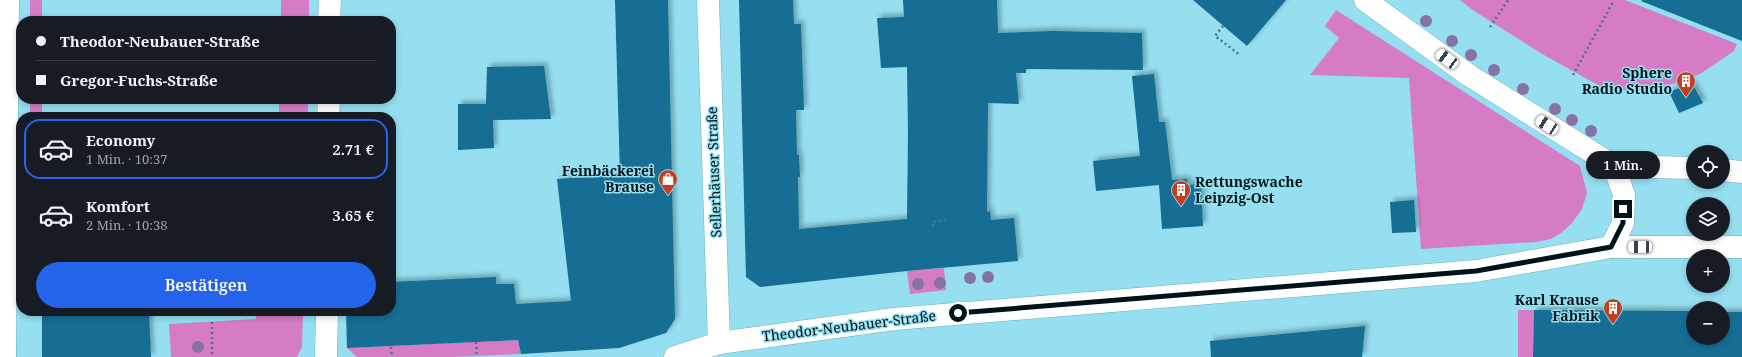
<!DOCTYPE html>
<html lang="de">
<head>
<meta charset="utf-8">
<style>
	:root { --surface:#171b24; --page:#242831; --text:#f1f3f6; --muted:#9ea1a6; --line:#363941; --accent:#2563eb }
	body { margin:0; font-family:"Noto Serif",serif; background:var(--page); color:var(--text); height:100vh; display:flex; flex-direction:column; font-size:15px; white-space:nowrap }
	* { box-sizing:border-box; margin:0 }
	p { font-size:13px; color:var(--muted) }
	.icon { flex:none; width:22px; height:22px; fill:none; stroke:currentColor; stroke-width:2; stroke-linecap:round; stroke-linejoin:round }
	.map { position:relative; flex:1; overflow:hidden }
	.panel { position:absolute; left:16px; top:112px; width:380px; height:204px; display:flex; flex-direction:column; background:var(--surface); border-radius:16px; box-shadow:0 2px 6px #0003 }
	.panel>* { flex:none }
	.banner { position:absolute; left:16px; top:16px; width:380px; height:88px; border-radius:16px; box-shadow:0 2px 6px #0003; display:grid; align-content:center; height:88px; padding:0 20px; background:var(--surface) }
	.fabs { position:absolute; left:1686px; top:145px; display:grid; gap:8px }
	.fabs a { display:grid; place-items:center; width:44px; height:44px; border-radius:50%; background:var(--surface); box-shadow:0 2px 6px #0003; font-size:20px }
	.end { position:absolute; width:18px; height:18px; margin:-9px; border:5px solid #001318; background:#fff; box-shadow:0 0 0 2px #fff }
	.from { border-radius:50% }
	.bubble { position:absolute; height:28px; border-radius:14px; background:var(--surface); box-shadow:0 2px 6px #0003; font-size:13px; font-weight:600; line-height:28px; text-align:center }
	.car { position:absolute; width:12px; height:24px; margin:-12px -6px; border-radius:5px; box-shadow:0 0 3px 1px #0007; background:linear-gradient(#fff 24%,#345 0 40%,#fff 0 76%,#345 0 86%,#fff 0) }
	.banner b { display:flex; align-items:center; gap:14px; height:38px; font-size:15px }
	.banner b+b { border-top:1px solid var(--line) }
	.banner i { width:10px; height:10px; background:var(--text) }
	ul { padding:7px 0 0; list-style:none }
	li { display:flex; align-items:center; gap:12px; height:60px; margin:0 8px 6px; padding:0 12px; border:2px solid transparent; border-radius:16px }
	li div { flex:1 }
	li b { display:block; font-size:15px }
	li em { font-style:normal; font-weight:600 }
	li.current { border-color:var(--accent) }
	li>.icon { width:36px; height:36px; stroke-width:1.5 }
	.button { display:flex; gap:8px; margin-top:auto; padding:8px 20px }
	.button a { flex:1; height:46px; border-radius:24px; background:var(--accent); color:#fff; font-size:16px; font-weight:600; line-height:46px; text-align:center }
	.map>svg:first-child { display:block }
	.green { fill:#d67cc6 }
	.building { fill:#126e95; filter:url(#shadow) }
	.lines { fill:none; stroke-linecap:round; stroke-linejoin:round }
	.minor-casing { stroke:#68b1c2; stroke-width:23 }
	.path { stroke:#487681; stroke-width:2.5; stroke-dasharray:2 3; stroke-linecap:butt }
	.minor { stroke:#fff; stroke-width:22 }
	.tree { fill:#8573a7 }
	.route { stroke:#001318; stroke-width:5 }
	.labels { text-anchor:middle; stroke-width:3; stroke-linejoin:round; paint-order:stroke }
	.poi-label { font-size:14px; font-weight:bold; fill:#001318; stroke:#95dff0; text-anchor:end }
	.street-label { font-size:14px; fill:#001318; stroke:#95dff0 }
</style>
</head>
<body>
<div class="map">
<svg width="1742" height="357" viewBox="0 0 1742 357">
	<defs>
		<filter id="shadow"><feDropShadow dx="3.5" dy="-3.5" stdDeviation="2" flood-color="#0004"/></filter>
	</defs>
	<rect width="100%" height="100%" fill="#95dff0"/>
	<!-- green -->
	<g class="green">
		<rect x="30" y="0" width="12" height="21"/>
		<rect x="281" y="0" width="28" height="21"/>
		<path d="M1460,0h165l112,44 -3,7 -34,23 -27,10 -38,7 -30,-2 -61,-34 -70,-44z"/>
		<path d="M1336,10l244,156 7,27 -5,16 -10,14 -11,10 -10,6 -15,3 -115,7 -12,-171 -99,-3 29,-37 -14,-12z"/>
		<rect x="30" y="99" width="12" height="18"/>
		<rect x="279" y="99" width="29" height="18"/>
		<path d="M944,268l2,22 -36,4 -3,-23z"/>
		<path d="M1518,310h16l-1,47h-15z"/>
		<path d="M256,311h47l-1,36 -5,10h-126l-2,-33 87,-5z"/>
		<path d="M518,340l3,14 -71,3h-93l-10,-9z"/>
	</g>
	<!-- building -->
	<g class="building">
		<path d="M615,0h53l7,319 -9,14 -47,15 -98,6 -3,-14 -171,8 -1,-37h45v-29l105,-5v7h18l2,20 55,-3 -14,-122 63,-4z"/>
		<path d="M739,0h54l1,24h7l3,86h-8l1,45h2l1,22h-2l1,52 108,-10 1,-87 -1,-65 -26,1 -4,-50 27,-1 -1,-17h94l1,33 55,-2 89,2 1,37 -117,-1v4h-10l3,31 -31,-1 -1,109 3,-1 1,9 23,-2 4,43 -111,10 -147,16 -14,-10z"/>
		<path d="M1193,0h93l-39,46z"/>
		<path d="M1642,0h100v41l-101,-40z"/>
		<path d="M544,66l7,53 -58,1 1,28 -36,2v-46h28l1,-37z"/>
		<path d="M1154,74l5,48h6l7,58 15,-1 1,6 13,-1 2,42 -41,3 -3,-44 -63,6 -3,-30 47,-5 -8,-80z"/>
		<path d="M1692,83l11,20 -24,10 -10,-21z"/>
		<path d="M1414,200l2,32 -24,1 -2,-31z"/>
		<path d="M1534,310l159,1v27h30v-26h19v45h-209z"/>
		<path d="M42,311h107l2,46h-109z"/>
		<path d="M1365,326l-3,31h-151l-1,-16z"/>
	</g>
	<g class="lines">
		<!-- minor casing -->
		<g class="minor-casing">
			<g id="minor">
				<path d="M708,0l11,343"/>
				<path d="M1365,0l105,76 144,90 10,29 -1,28 -12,24"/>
				<path d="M329,21l1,-21"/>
				<path d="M328,117l1,-18"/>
				<path d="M1614,166l79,2"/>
				<path d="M1723,170l19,2"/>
				<path d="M5,357l3,-357"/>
				<path d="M326,357l1,-46"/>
				<path d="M675,357l44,-14 175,-24 582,-48 135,-24h131"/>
			</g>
		</g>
		<!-- path -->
		<g class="path">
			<path d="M1223,26l-8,10 25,19"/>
			<path d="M1490,27l18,-27"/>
			<path d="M1573,75l40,-73"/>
			<path d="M933,226v-4l16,-2"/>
			<path d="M212,322v35"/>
			<path d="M476,342l1,15"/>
			<path d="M391,347l1,10"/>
		</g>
		<!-- minor -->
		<use href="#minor" class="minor"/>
	</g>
	<!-- trees -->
	<g class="tree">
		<circle cx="1426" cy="21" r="6"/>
		<circle cx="1452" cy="41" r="6"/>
		<circle cx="1471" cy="55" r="6"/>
		<circle cx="1494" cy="70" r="6"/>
		<circle cx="1523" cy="89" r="6"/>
		<circle cx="1555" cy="109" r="6"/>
		<circle cx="1572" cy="120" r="6"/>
		<circle cx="1591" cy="131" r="6"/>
		<circle cx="988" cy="277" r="6"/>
		<circle cx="970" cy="278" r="6"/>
		<circle cx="940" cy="283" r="6"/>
		<circle cx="918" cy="284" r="6"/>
		<circle cx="198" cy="347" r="6"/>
	</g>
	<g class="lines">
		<!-- route -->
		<path class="route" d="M958,313l518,-42 135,-24 12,-24v-14"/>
	</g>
	<!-- icons -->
	<defs>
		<g id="building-pin" transform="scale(1)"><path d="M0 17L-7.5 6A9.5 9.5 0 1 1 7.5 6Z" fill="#c73c1d" stroke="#95dff0"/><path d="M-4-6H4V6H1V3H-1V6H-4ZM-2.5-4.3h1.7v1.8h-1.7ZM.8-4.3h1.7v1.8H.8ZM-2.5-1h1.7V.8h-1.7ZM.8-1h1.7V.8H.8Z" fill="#fff"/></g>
		<g id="shop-pin" transform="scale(1)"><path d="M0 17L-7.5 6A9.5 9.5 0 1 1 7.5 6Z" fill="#c73c1d" stroke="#95dff0"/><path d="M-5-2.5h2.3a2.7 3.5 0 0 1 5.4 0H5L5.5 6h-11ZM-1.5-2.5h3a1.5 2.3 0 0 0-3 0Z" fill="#fff"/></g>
	</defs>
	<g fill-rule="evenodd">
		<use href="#building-pin" x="1686" y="81"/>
		<use href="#shop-pin" x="668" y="179"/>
		<use href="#building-pin" x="1181" y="190"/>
		<use href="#building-pin" x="1613" y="308"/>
	</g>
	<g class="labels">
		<!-- poi labels -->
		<g class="poi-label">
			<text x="1672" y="78">Sphere<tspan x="1672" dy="16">Radio Studio</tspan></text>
			<text x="654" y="176">Feinbäckerei<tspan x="654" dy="16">Brause</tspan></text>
			<text x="1195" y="187" text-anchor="start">Rettungswache<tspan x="1195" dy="16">Leipzig-Ost</tspan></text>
			<text x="1599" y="305">Karl Krause<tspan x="1599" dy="16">Fabrik</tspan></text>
		</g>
		<!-- street labels -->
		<g class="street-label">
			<text transform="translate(714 172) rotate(-92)" y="5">Sellerhäuser Straße</text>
			<text transform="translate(849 326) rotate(-7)" y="5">Theodor-Neubauer-Straße</text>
		</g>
	</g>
</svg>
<div class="fabs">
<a><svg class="icon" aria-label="locate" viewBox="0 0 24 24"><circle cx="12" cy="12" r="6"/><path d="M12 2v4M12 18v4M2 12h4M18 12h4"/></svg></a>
<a><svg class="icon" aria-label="layers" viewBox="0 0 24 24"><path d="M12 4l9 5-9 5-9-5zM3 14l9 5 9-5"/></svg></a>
<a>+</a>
<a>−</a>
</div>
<i class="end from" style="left:958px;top:313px"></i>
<i class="end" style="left:1623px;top:209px"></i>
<div class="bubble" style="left:1586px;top:151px;width:74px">1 Min.</div>
<i class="car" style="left:1447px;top:59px;rotate:306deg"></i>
<i class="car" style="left:1547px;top:125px;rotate:303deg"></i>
<i class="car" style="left:1640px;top:247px;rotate:270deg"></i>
<div class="banner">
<b><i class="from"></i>Theodor-Neubauer-Straße</b>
<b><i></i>Gregor-Fuchs-Straße</b>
</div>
<section class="panel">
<ul>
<li class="current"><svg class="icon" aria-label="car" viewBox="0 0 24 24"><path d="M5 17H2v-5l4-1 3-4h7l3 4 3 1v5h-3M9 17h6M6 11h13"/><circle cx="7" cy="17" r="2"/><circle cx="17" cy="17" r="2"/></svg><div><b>Economy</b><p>1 Min. · 10:37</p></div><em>2.71 €</em></li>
<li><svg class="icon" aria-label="car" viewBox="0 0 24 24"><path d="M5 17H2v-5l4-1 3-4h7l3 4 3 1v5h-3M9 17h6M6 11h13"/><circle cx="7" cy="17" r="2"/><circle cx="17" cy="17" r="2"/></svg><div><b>Komfort</b><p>2 Min. · 10:38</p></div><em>3.65 €</em></li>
</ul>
<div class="button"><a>Bestätigen</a></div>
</section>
</div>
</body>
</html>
